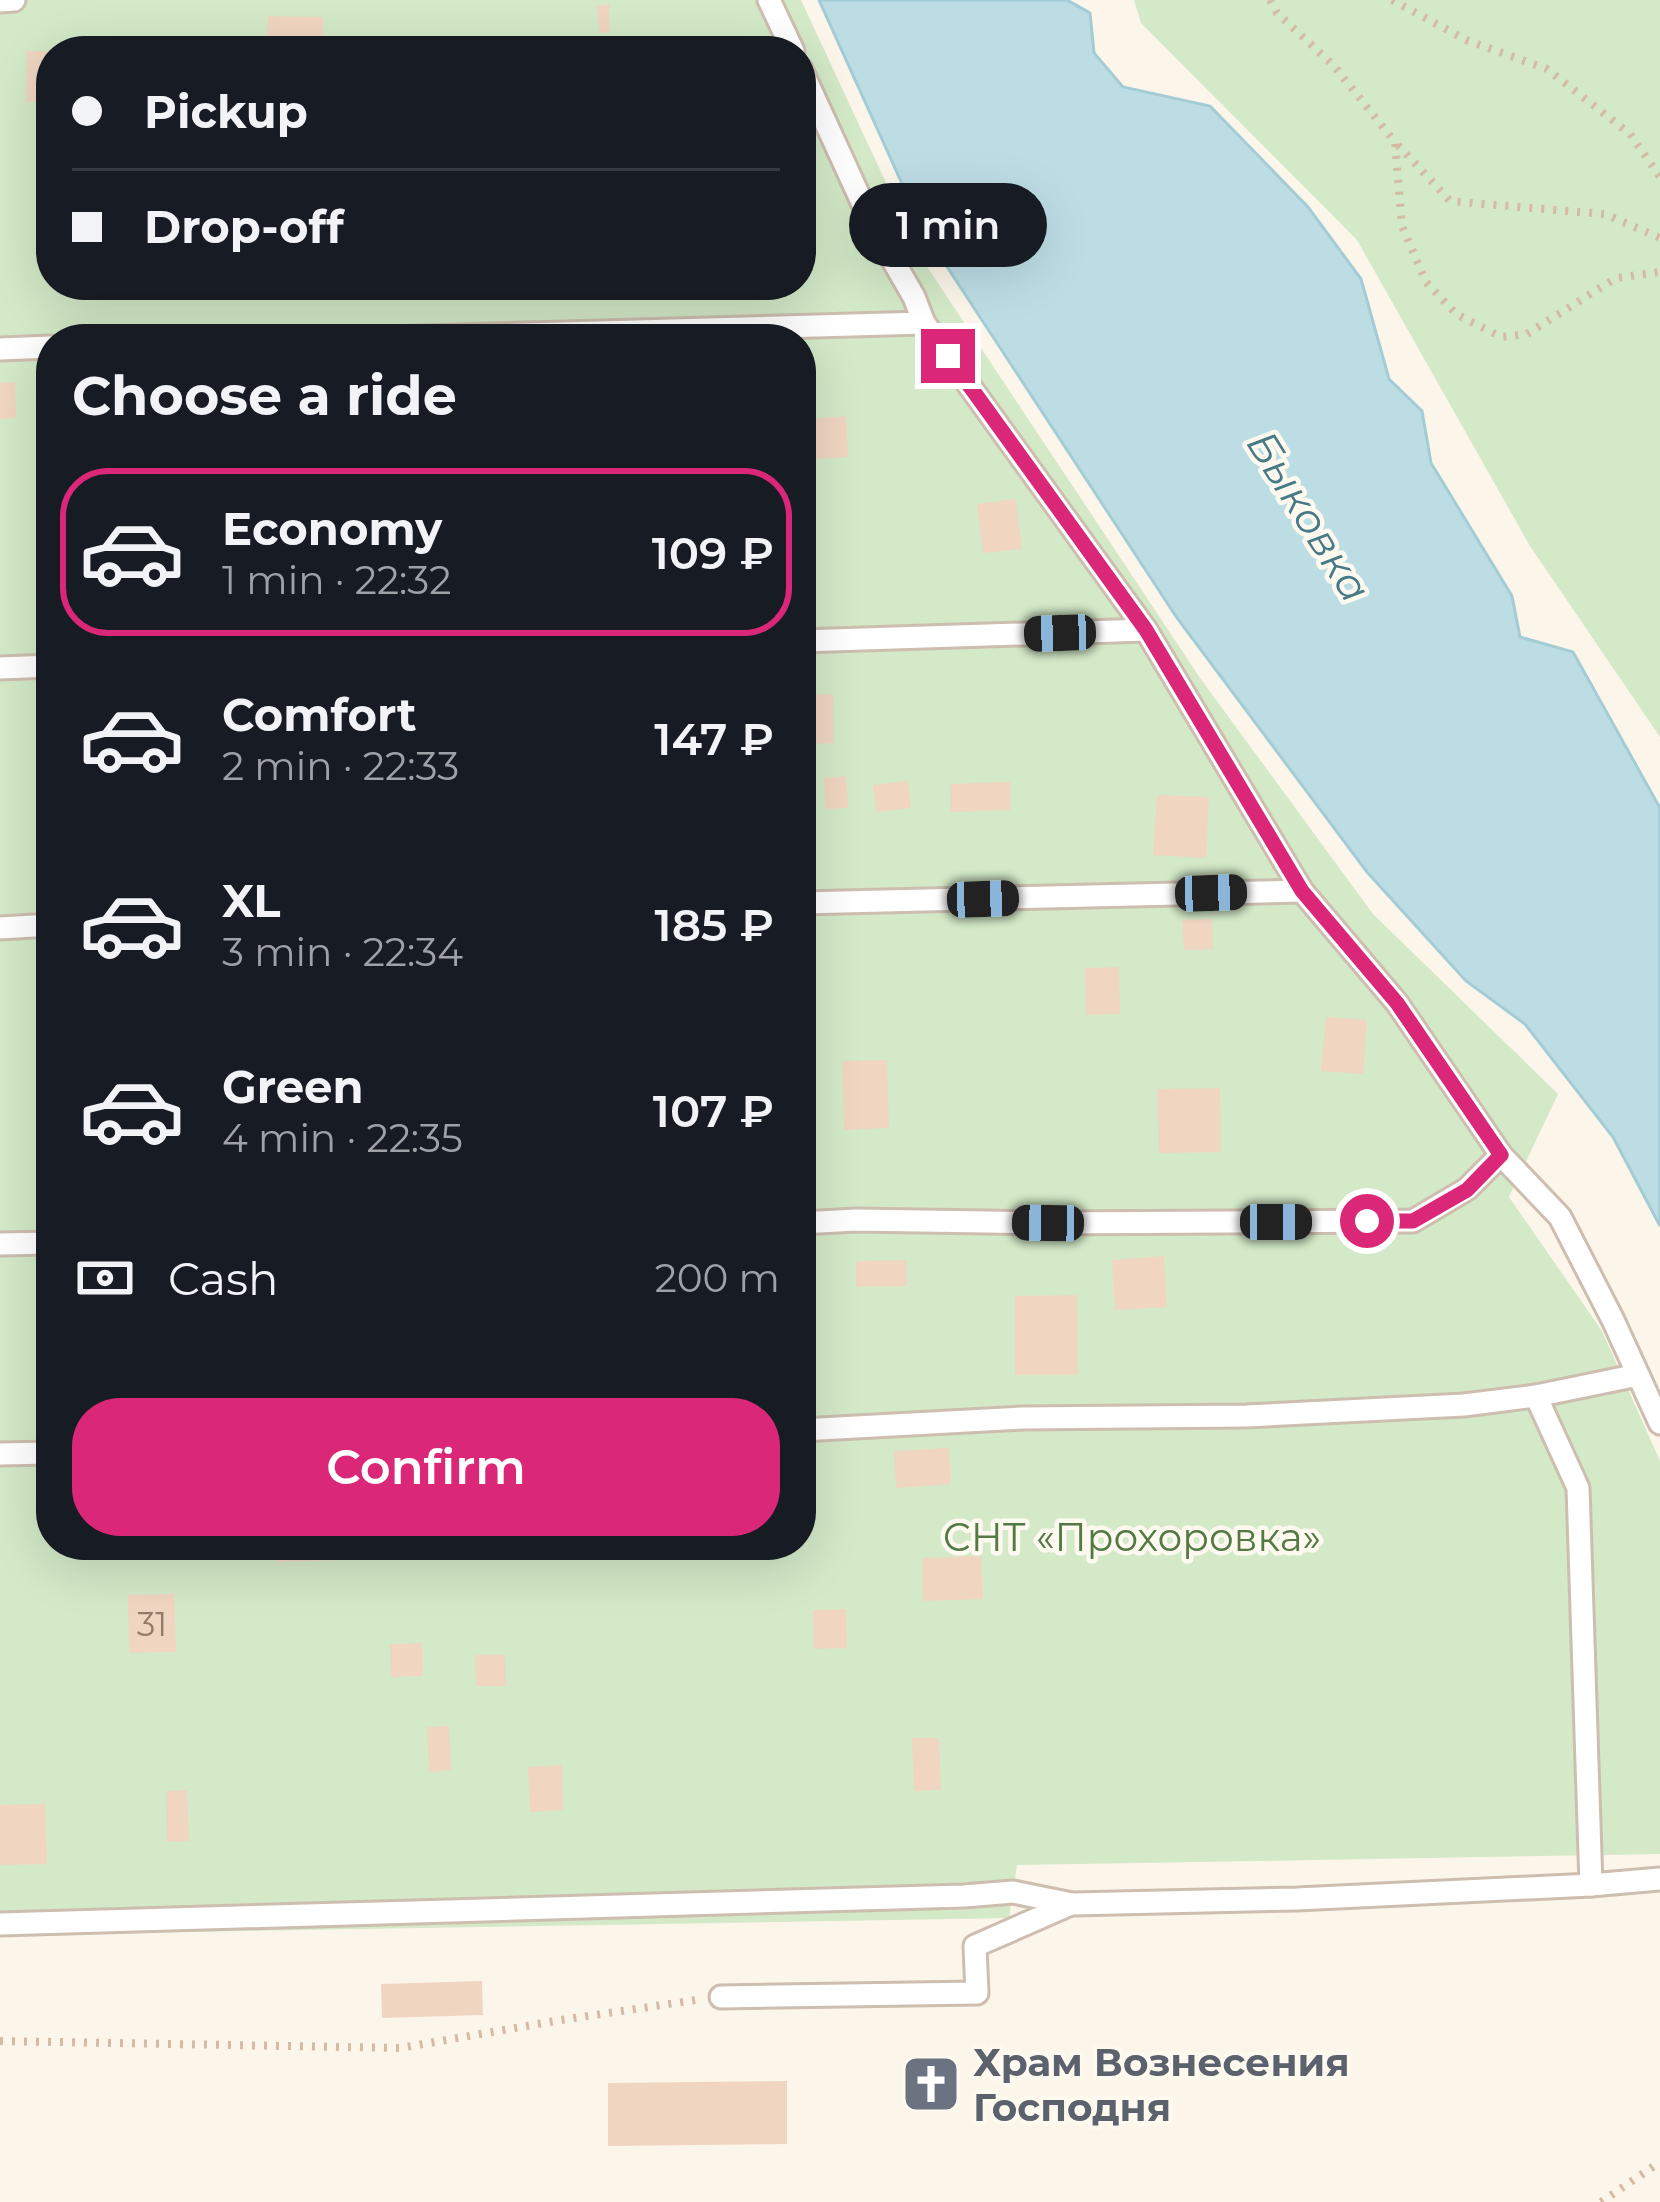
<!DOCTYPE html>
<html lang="en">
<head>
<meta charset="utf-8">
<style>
	:root { --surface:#171b24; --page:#242831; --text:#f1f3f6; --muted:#9ea1a6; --line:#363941; --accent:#db2777 }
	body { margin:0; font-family:Montserrat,sans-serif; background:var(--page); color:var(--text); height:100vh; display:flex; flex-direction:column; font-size:45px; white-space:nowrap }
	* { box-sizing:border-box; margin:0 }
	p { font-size:39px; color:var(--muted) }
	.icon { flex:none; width:66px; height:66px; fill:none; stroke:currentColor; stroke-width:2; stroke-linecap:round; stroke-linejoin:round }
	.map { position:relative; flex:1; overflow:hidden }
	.sheet { position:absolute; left:36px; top:324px; width:780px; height:1236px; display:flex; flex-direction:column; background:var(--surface); border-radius:48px; box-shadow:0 12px 48px #0002 }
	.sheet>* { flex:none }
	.guide { position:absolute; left:36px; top:36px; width:780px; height:264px; border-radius:48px; box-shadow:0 12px 48px #0002; display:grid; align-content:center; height:264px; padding:0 36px; background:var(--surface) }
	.end { position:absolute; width:54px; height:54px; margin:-27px; border:15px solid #db2777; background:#fff; box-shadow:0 0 0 6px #fff }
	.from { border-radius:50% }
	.bubble { position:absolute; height:84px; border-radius:42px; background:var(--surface); box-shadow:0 12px 48px #0002; font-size:39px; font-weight:600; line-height:84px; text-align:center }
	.car { position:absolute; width:36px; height:72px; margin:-36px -18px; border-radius:15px; box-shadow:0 0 9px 3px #0007; background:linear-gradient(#222 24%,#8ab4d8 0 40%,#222 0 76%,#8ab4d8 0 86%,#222 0) }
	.guide b { display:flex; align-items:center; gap:42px; height:114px; font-size:45px }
	.guide b+b { border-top:3px solid var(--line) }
	.guide i { width:30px; height:30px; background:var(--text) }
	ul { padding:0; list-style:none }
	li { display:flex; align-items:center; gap:36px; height:168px; margin:0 24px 18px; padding:0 12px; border:6px solid transparent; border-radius:48px }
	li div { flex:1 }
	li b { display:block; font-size:45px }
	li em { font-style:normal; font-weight:600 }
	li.active { border-color:var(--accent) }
	li>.icon { width:108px; height:108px; stroke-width:1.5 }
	h2 { padding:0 36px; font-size:54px; line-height:144px }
	.pay { display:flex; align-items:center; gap:30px; height:132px; padding:0 36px; font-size:45px }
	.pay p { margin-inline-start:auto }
	.cta { display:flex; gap:24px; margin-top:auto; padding:24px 36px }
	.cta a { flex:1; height:138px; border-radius:48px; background:var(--accent); color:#fff; font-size:48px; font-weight:600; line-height:138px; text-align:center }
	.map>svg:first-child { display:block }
	.green { fill:#d3e9c7; fill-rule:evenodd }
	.water { fill:#bddde5; stroke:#a4ccd6; stroke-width:3 }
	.building { fill:#f0d6c1 }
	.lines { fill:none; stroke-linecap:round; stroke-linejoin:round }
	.service-casing { stroke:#cdbeaf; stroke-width:27 }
	.path { stroke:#d5baa4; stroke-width:8; stroke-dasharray:3 9; stroke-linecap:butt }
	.service { stroke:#fff; stroke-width:21 }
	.route { stroke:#db2777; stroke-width:15 }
	.labels { text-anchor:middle; stroke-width:9; stroke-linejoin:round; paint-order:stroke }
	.number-label { font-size:33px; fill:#947b6a }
	.park-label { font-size:39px; fill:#537a45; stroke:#fef9ef }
	.worship-label { font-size:39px; font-weight:bold; fill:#5b616d; stroke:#fef9ef; text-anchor:start }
	.water-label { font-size:42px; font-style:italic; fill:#477a87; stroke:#fef9ef }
</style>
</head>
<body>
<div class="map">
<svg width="1660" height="2202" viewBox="0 0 1660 2202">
	<rect width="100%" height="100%" fill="#fcf5e9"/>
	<!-- green -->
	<g class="green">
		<path d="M0,0h801l119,256 280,422 173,236 185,180 -49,103 93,134 58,130v393l-643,11 -8,53 -1009,17zM51,51h750v234h-750zM51,339h750v1206h-750z"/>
		<path d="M1134,0h526v737l-130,-191 -173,-306 -216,-217z"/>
	</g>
	<!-- water -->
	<path class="water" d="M819,0h248l23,13 4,40 29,34 87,19 98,101 53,72 28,100 33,32 9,52 81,133 8,41 53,15 87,156v418l-47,-89 -88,-113 -59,-43 -99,-109 -190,-254 -254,-388z"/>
	<!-- building -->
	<g class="building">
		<path d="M609,4l1,28 -11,1 -2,-27z"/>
		<path d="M268,16l55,1v22l-56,-2z"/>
		<rect x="178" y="37" width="36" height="14"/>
		<path d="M27,51h24v51h-25z"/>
		<path d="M15,382l1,36 -16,1v-36z"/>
		<path d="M846,416l2,41 -35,2 -3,-40z"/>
		<path d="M1016,499l6,50 -39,4 -6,-49z"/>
		<path d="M833,694l1,49 -33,1v-49z"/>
		<path d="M846,776l2,32 -22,1 -2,-31z"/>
		<path d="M908,781l3,27 -35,4 -3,-27z"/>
		<path d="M1010,782v28l-59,2 -1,-28z"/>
		<path d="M1157,795l52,2 -3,61 -53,-3z"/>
		<path d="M1212,919l1,30 -29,1 -2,-30z"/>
		<path d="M1119,967l1,47 -34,1 -1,-47z"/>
		<path d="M1326,1017l41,3 -4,54 -42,-3z"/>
		<path d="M887,1060l2,68 -45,2 -2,-69z"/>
		<path d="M1220,1088l1,64 -62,1 -2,-64z"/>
		<path d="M801,1251h7l1,58h-8z"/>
		<path d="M1164,1256l3,51 -52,3 -3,-50z"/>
		<path d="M906,1260l1,26 -51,1v-26z"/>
		<path d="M1077,1295l1,80h-63v-79z"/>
		<path d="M949,1448l2,36 -55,4 -2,-37z"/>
		<path d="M274,1545h68v15l-67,2z"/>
		<path d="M981,1556l2,43 -60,2 -1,-43z"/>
		<path d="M174,1594l2,58 -47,1 -1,-58z"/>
		<path d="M846,1609l1,39 -33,1 -1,-39z"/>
		<path d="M422,1643l1,33 -32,1 -1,-33z"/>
		<path d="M475,1655h30l1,31h-30z"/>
		<path d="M449,1726l2,44 -22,2 -2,-45z"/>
		<path d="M912,1738h27l2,52 -27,1z"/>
		<path d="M562,1765l1,45 -33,2 -2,-45z"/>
		<path d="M187,1790l2,51 -22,1 -1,-51z"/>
		<path d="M45,1804l2,60 -47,1v-60z"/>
		<path d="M482,1981l1,34 -101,3 -1,-34z"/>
		<path d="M787,2081v63l-179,2v-63z"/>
	</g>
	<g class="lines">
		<!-- service casing -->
		<g class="service-casing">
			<g id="service">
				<path d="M769,0l24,51"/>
				<path d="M0,1l14,-1"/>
				<path d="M801,69l71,155 42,73 10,26 222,307 156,261 95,112 104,152 59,62 53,103 47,103"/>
				<path d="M348,339l576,-16"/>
				<path d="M0,349l51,-2"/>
				<path d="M801,641l345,-11"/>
				<path d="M0,668l51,-2"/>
				<path d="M801,903l501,-12"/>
				<path d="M0,928l51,-3"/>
				<path d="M801,1223l55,-3 192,3 365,-2 54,-32 34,-34"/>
				<path d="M0,1244l51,-1"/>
				<path d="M1536,1396l42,92 13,397"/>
				<path d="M801,1430l222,-12 223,-2 218,-11 72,-9 102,-21"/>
				<path d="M0,1454l51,-1"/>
				<path d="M0,1924l964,-28 49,-4 59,12 225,-5 294,-14 69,-6"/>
				<path d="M721,1997l256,-4 -2,-47 96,-42"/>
			</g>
		</g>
		<!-- path -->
		<g class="path">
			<path d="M1270,0l7,13 57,53 61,76 7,84 24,56 30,32 45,23 26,-3 89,-56 44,-6"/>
			<path d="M1392,0l74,40 81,29 83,65 30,43"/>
			<path d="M1398,145l52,56 155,13 55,24"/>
			<path d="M0,2041l400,7 161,-28 135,-20"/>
			<path d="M1601,2202l59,-40"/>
		</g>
		<!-- service -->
		<use href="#service" class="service"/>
	</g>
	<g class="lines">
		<!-- route -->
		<path class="route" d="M948,356l198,274 156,261 95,112 104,152 -34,35 -54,31h-46"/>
	</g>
	<!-- icons -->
	<defs>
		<g id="church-square" transform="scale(3)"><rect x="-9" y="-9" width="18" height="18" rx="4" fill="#6b7280" stroke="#fef9ef"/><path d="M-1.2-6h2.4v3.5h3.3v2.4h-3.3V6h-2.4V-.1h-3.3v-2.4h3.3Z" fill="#fff"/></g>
	</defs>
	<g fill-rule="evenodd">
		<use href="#church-square" x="931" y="2084"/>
	</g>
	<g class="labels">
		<!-- number labels -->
		<g class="number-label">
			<text x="152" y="1636">31</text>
		</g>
		<!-- park labels -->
		<g class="park-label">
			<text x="1132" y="1551">СНТ «Прохоровка»</text>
		</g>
		<!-- worship labels -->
		<g class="worship-label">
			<text x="973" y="2076">Храм Вознесения<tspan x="973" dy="45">Господня</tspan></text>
		</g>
		<!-- water labels -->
		<g class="water-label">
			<text transform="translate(1309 516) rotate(58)" y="15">Быковка</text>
		</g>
	</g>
</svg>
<i class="end from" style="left:1367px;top:1221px"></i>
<i class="end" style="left:948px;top:356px"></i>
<div class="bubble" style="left:849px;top:183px;width:198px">1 min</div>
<i class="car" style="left:1060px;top:633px;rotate:268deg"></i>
<i class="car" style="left:1211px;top:893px;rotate:88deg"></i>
<i class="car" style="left:983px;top:899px;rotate:88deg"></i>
<i class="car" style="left:1276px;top:1222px;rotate:90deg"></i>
<i class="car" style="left:1048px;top:1223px;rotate:271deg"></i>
<div class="guide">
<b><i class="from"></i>Pickup</b>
<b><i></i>Drop-off</b>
</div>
<section class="sheet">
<h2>Choose a ride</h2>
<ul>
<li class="active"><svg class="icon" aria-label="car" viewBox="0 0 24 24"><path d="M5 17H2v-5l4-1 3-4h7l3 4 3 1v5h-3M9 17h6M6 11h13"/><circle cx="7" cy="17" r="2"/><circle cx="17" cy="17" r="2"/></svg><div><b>Economy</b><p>1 min · 22:32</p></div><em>109 ₽</em></li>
<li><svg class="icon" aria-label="car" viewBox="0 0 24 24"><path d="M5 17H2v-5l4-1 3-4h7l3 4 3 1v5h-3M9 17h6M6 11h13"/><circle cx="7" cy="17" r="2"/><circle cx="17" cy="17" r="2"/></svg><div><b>Comfort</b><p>2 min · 22:33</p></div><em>147 ₽</em></li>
<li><svg class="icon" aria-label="car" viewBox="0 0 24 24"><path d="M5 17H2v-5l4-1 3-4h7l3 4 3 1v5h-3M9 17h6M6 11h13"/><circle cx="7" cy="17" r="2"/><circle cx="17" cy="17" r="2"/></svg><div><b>XL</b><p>3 min · 22:34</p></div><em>185 ₽</em></li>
<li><svg class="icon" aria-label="car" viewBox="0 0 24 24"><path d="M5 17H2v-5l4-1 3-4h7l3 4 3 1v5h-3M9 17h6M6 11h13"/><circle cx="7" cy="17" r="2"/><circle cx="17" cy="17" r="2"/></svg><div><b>Green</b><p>4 min · 22:35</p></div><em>107 ₽</em></li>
</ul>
<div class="pay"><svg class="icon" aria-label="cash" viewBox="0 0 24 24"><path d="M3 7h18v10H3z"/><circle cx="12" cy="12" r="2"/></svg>Cash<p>200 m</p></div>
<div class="cta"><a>Confirm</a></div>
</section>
</div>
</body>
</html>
